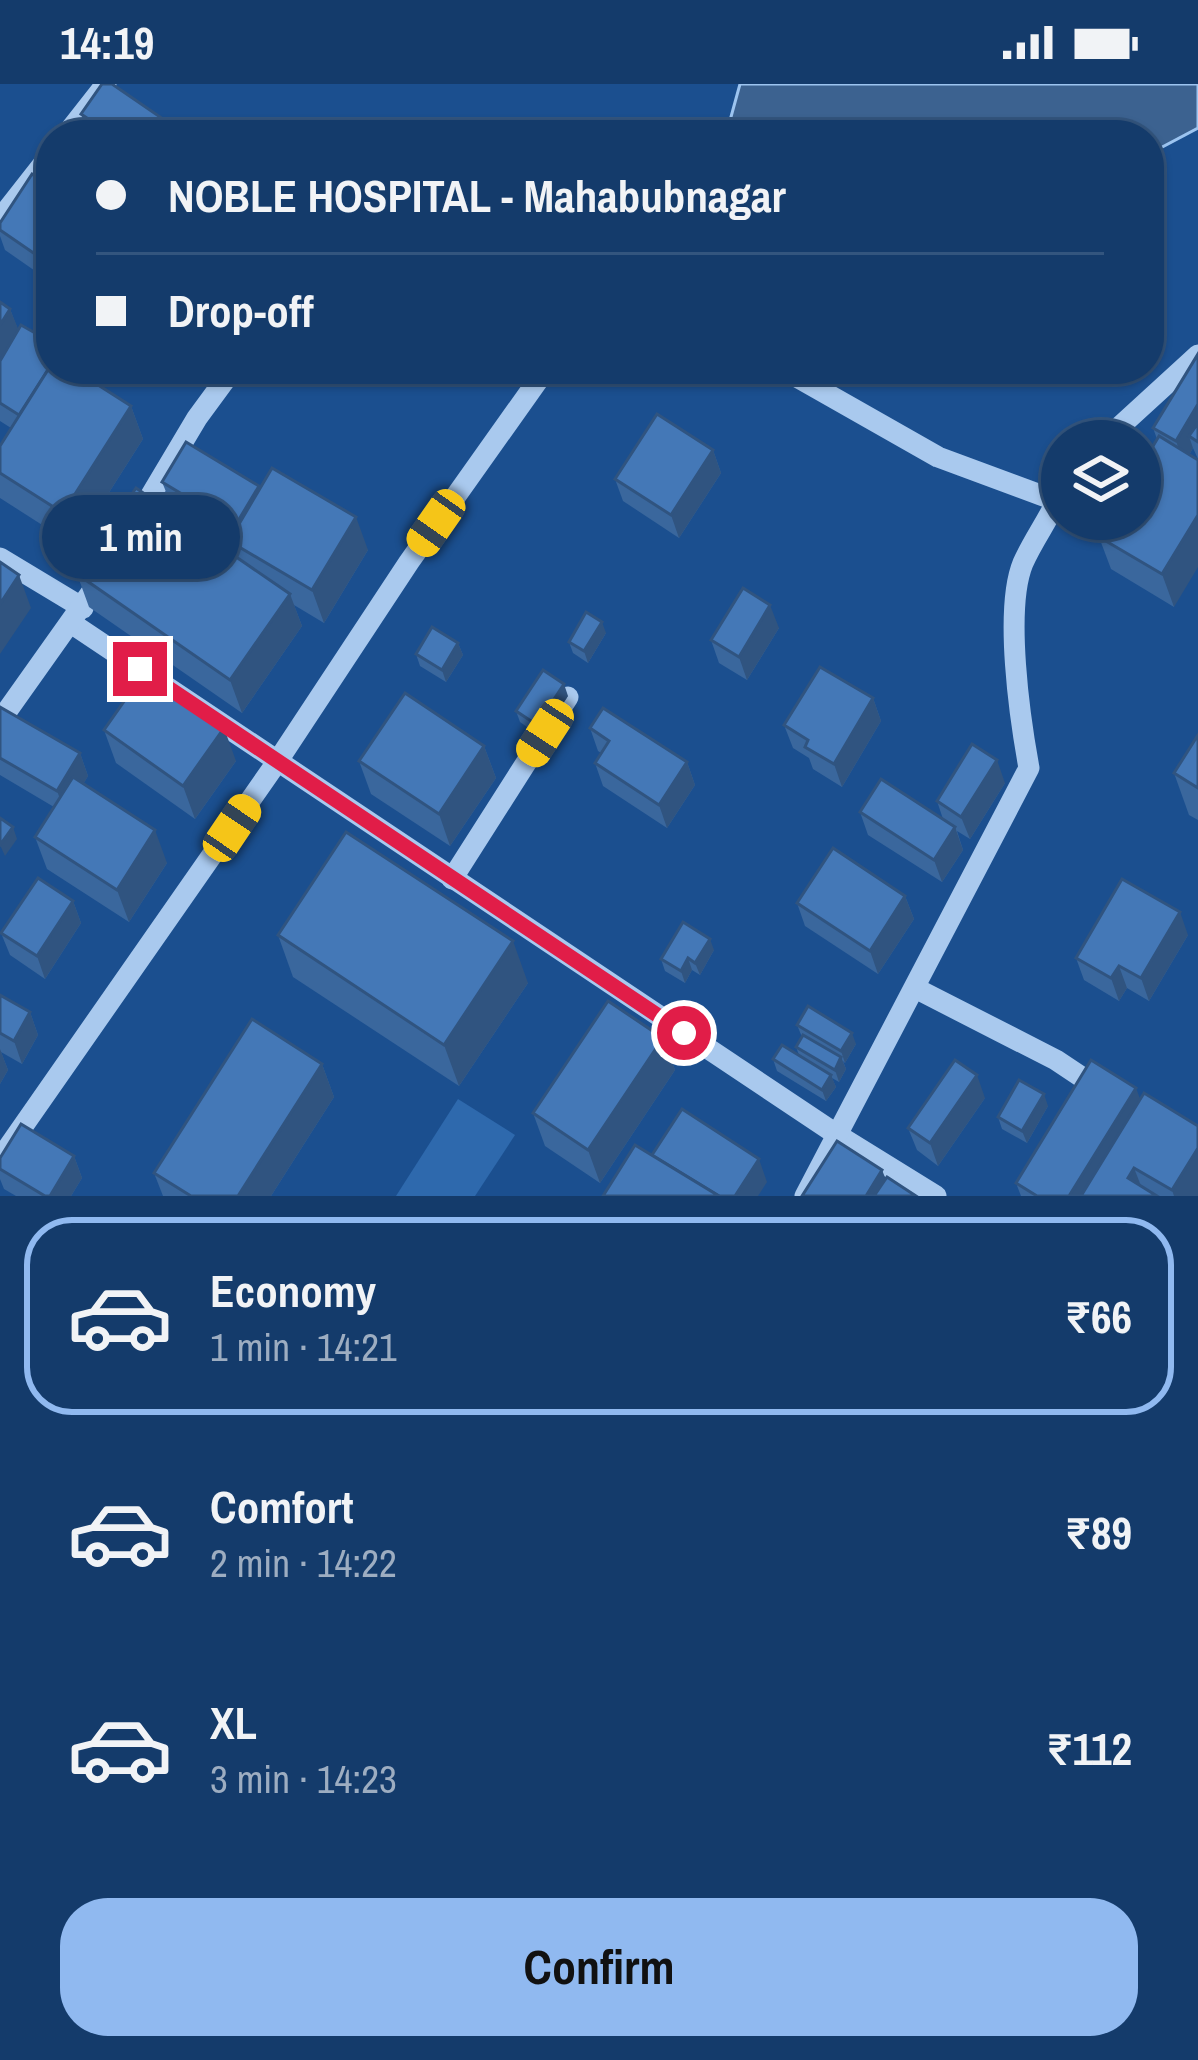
<!DOCTYPE html>
<html lang="en">
<head>
<meta charset="utf-8">
<style>
	:root { --surface:#143b6b; --page:#214673; --text:#f1f3f6; --muted:#9dadc1; --line:#33557e; --accent:#90b9f0 }
	body { margin:0; font-family:"Archivo Narrow",sans-serif; background:var(--page); color:var(--text); height:100vh; display:flex; flex-direction:column; font-size:45px; white-space:nowrap }
	* { box-sizing:border-box; margin:0 }
	p { font-size:39px; color:var(--muted) }
	.icon { flex:none; width:66px; height:66px; fill:none; stroke:currentColor; stroke-width:2; stroke-linecap:round; stroke-linejoin:round }
	.map { position:relative; height:1112px; overflow:hidden }
	.details { display:flex; flex-direction:column; background:var(--surface); flex:1 }
	.details>* { flex:none }
	.top-card { position:absolute; left:36px; top:36px; width:1128px; height:264px; border-radius:48px; box-shadow:0 3px 9px #0004,0 0 0 3px var(--line); display:grid; align-content:center; height:264px; padding:0 60px; background:var(--surface) }
	.fabs { position:absolute; left:1041px; top:336px; display:grid; gap:24px }
	.fabs a { display:grid; place-items:center; width:120px; height:120px; border-radius:50%; background:var(--surface); box-shadow:0 3px 9px #0004,0 0 0 3px var(--line); font-size:60px }
	.end { position:absolute; width:54px; height:54px; margin:-27px; border:15px solid #e11d48; background:#fff; box-shadow:0 0 0 6px #fff }
	.from { border-radius:50% }
	.bubble { position:absolute; height:84px; border-radius:42px; background:var(--surface); box-shadow:0 3px 9px #0004,0 0 0 3px var(--line); font-size:39px; font-weight:800; line-height:84px; text-align:center }
	.car { position:absolute; width:36px; height:72px; margin:-36px -18px; border-radius:15px; box-shadow:0 0 9px 3px #0007; background:linear-gradient(#f5c518 24%,#345 0 40%,#f5c518 0 76%,#345 0 86%,#f5c518 0) }
	.top-card b { display:flex; align-items:center; gap:42px; height:114px; font-size:45px }
	.top-card b+b { border-top:3px solid var(--line) }
	.top-card i { width:30px; height:30px; background:var(--text) }
	ul { padding:21px 0 0; list-style:none }
	li { display:flex; align-items:center; gap:36px; height:198px; margin:0 24px 18px; padding:0 36px; border:6px solid transparent; border-radius:48px }
	li div { flex:1 }
	li b { display:block; font-size:45px }
	li em { font-style:normal; font-weight:800 }
	li.current { border-color:var(--accent) }
	li>.icon { width:108px; height:108px; stroke-width:1.5 }
	.action { display:flex; gap:24px; margin-top:auto; padding:24px 60px }
	.action a { flex:1; height:138px; border-radius:48px; background:var(--accent); color:#111; font-size:48px; font-weight:800; line-height:138px; text-align:center }
	.status { display:flex; justify-content:space-between; align-items:center; height:84px; padding:0 60px; background:var(--surface); direction:ltr }
	.status svg { height:33px; fill:currentColor }
	.map>svg:first-child { display:block }
	.green { fill:#2e69ad }
	.water { fill:#3c6290; stroke:#9cc4f0; stroke-width:3 }
	.lines { fill:none; stroke-linecap:round; stroke-linejoin:round }
	.minor { stroke:#a9c9ee; stroke-width:21 }
	.wall { fill:#3a679d }
	.shaded-wall { fill:#305480 }
	.building { fill:#4478b7; stroke:#305480; stroke-width:3 }
	.route { stroke:#e11d48; stroke-width:15 }
</style>
</head>
<body>
<div class="status"><b>14:19</b><svg viewBox="0 0 49 12"><path d="M0 12V9h3v3zM5 12V6h3v6zM10 12V3h3v9zM15 12V0h3v12zM26 1h20v11H26zM47 4h2v5h-2z"/></svg></div>
<div class="map">
<svg width="1198" height="1112" viewBox="0 0 1198 1112">
	<rect width="100%" height="100%" fill="#1b4f8f"/>
	<!-- green -->
	<path class="green" d="M458,1015l57,36 -40,61h-79z"/>
	<!-- water -->
	<path class="water" d="M740,0h458v44l-49,26v-19h-423z"/>
	<g class="lines">
		<!-- minor -->
		<g class="minor">
			<path d="M66,51l40,-51"/>
			<path d="M0,135l51,-65"/>
			<path d="M783,285l155,88 119,44"/>
			<path d="M1104,357l94,-86"/>
			<path d="M135,438l62,-104 36,-49"/>
			<path d="M0,474l83,50"/>
			<path d="M71,539l768,513 97,60"/>
			<path d="M0,637l100,-141"/>
			<path d="M452,795l116,-182"/>
			<path d="M915,904l141,72 45,30"/>
			<path d="M0,1075l277,-397 132,-200 137,-193"/>
			<path d="M805,1112l224,-428c-9,-49 -25,-159 -6,-205 11,-25 29,-48 39,-74"/>
		</g>
	</g>
	<!-- wall -->
	<g class="wall">
		<path d="M81,30l90,21h-82z"/>
		<path d="M51,103v95l-46,-32 -5,-14v-13z"/>
		<path d="M10,225l8,21 33,39 80,37 12,33 -68,107 -75,-48v-52l11,-18 -11,-7v-60z"/>
		<path d="M1198,270v105l-5,-11 -4,7 -15,152 -63,-38 -12,-32 58,-98 -4,-11z"/>
		<path d="M167,285h26l-8,12z"/>
		<path d="M605,285h36l-11,17z"/>
		<path d="M713,366l8,23 -42,65 -56,-37 -8,-22z"/>
		<path d="M162,398l98,7 108,61 -44,73 -30,-18 8,21 -60,87 -153,-106 -12,-33 157,-18 -4,-16 -59,-36z"/>
		<path d="M779,544l-32,52 -28,-17 -8,-23z"/>
		<path d="M606,549l-18,30 -15,-10 -4,-11z"/>
		<path d="M458,559l5,12 -17,27 -26,-16 -4,-12z"/>
		<path d="M568,612l-27,41 -21,-15 -4,-11z"/>
		<path d="M873,614l8,23 -39,66 -29,-18 -4,-11 -16,-10 -9,-23z"/>
		<path d="M0,623l80,46 8,23 -5,8 84,79 -38,59 -82,-53 -12,-32 19,-30 -54,-32z"/>
		<path d="M590,644l97,34 8,23 -28,43 -64,-42 -8,-23 6,-10 -3,-2z"/>
		<path d="M104,646l132,31 -41,58 -79,-56z"/>
		<path d="M1198,651v85l-9,-5 -15,-42z"/>
		<path d="M484,662l12,32 -46,68 -79,-52 -12,-33z"/>
		<path d="M1005,699l-35,56 -13,-8 6,19 -21,32 -74,-47 -8,-23 83,7 -6,-18z"/>
		<path d="M905,812l9,23 -36,55 -73,-48 -8,-23z"/>
		<path d="M73,817l8,22 -36,56 -35,-24 -9,-22z"/>
		<path d="M278,851l250,48 -69,103 -166,-109z"/>
		<path d="M1188,851l-39,66 -22,-13 -8,13 -35,-21 -8,-22z"/>
		<path d="M714,866l-14,25 -8,-5 -7,13 -20,-12 -4,-12z"/>
		<path d="M0,911l30,17 8,23 -16,29 -21,-12 7,18 -8,14z"/>
		<path d="M797,941l59,19 -11,19 -2,-2 3,8 -7,13 -7,-4 4,9 -10,14 -49,-30 -4,-12 26,-4 -3,-8 6,-10z"/>
		<path d="M663,954l12,32 -75,113 -55,-37 -12,-33z"/>
		<path d="M322,980l12,33 -63,99h-108l-9,-23z"/>
		<path d="M985,1014l-47,68 -21,-16 -9,-22z"/>
		<path d="M1140,1015l58,97h-177l-5,-13z"/>
		<path d="M1048,1022l-21,37 -25,-14 -4,-12z"/>
		<path d="M74,1072l8,22 -11,18h-55l-12,-7 -4,-10v-21z"/>
	</g>
	<!-- shaded-wall -->
	<g class="shaded-wall">
		<path d="M166,37l5,14h-15z"/>
		<path d="M10,225l9,22 -19,30v-36z"/>
		<path d="M180,285h13l-8,12z"/>
		<path d="M624,285h17l-11,17z"/>
		<path d="M1198,320v37l-9,-5 4,12 -9,16 -8,-23z"/>
		<path d="M131,322l12,33 -68,107 -12,-33z"/>
		<path d="M713,366l8,23 -42,65 -8,-23z"/>
		<path d="M1198,431v52l-24,40 -12,-33z"/>
		<path d="M356,433l12,33 -44,73 -12,-33z"/>
		<path d="M19,491l12,33 -31,46v-50z"/>
		<path d="M290,510l12,32 -60,87 -12,-33z"/>
		<path d="M770,521l9,23 -32,52 -8,-23z"/>
		<path d="M602,538l4,11 -18,30 -4,-12z"/>
		<path d="M458,559l5,12 -17,27 -4,-12z"/>
		<path d="M564,600l4,12 -27,41 -4,-12z"/>
		<path d="M873,614l8,23 -39,66 -8,-23z"/>
		<path d="M224,644l12,33 -41,58 -12,-33z"/>
		<path d="M484,662l12,32 -46,68 -11,-32z"/>
		<path d="M80,669l8,23 -22,38 -9,-23z"/>
		<path d="M997,676l8,23 -35,56 -9,-22z"/>
		<path d="M687,678l8,23 -28,43 -8,-23z"/>
		<path d="M13,743l4,12 -12,17 -5,-11z"/>
		<path d="M955,743l8,23 -21,32 -8,-22z"/>
		<path d="M155,746l12,33 -38,59 -12,-32z"/>
		<path d="M905,812l9,23 -36,55 -8,-23z"/>
		<path d="M73,817l8,22 -36,56 -8,-23z"/>
		<path d="M1180,828l8,23 -39,66 -8,-23z"/>
		<path d="M710,855l4,11 -14,25 -5,-12z"/>
		<path d="M513,857l15,42 -69,103 -15,-41z"/>
		<path d="M688,874l4,12 -7,13 -4,-12z"/>
		<path d="M1119,882l8,22 -8,13 -8,-23z"/>
		<path d="M30,928l8,23 -16,29 -8,-23z"/>
		<path d="M852,949l4,11 -11,19 -4,-12z"/>
		<path d="M663,954l12,32 -75,113 -12,-33z"/>
		<path d="M0,965l8,21 -8,14z"/>
		<path d="M841,973l5,12 -7,13 -4,-12z"/>
		<path d="M322,980l12,33 -63,99h-33z"/>
		<path d="M831,991l5,12 -10,14 -4,-11z"/>
		<path d="M977,991l8,23 -47,68 -8,-23z"/>
		<path d="M1136,1004l12,32 -47,76h-32z"/>
		<path d="M1044,1010l4,12 -21,37 -5,-12z"/>
		<path d="M1198,1064v48h-24l-2,-6z"/>
		<path d="M74,1072l8,22 -11,18h-21z"/>
		<path d="M759,1075l8,23 -9,14h-23z"/>
		<path d="M1134,1084l11,28 -17,-18z"/>
		<path d="M882,1086l9,22 -3,4h-22z"/>
	</g>
	<!-- building -->
	<g class="building">
		<path d="M102,0h10l54,37 -10,14h-44l-31,-21z"/>
		<path d="M32,90l19,13v78l-51,-35v-7z"/>
		<path d="M0,218l10,7 -10,16z"/>
		<path d="M21,241l30,17v23l-32,50 -19,-12v-42z"/>
		<path d="M1198,270v50l-22,37 -23,-13z"/>
		<path d="M51,281v4h22l58,37 -68,107 -63,-40v-27z"/>
		<path d="M657,330l56,36 -42,65 -56,-36z"/>
		<path d="M1198,339v19l-9,-6z"/>
		<path d="M1159,352l39,24v55l-36,59 -63,-37 10,-18h31v-51z"/>
		<path d="M186,358l73,44 -24,40 -73,-44z"/>
		<path d="M272,384l84,49 -44,73 -83,-49z"/>
		<path d="M136,404l154,106 -60,86 -153,-106z"/>
		<path d="M0,478l19,13 -19,29z"/>
		<path d="M743,504l27,17 -31,52 -28,-17z"/>
		<path d="M586,528l16,10 -18,29 -15,-9z"/>
		<path d="M432,543l26,16 -16,27 -26,-16z"/>
		<path d="M820,583l53,31 -39,66 -29,-17 3,-7 -24,-15z"/>
		<path d="M543,586l21,14 -27,41 -21,-14z"/>
		<path d="M144,589l80,55 -41,58 -79,-56z"/>
		<path d="M405,609l79,53 -45,68 -80,-53z"/>
		<path d="M0,623l80,46 -23,38 -57,-33z"/>
		<path d="M603,624l84,54 -28,43 -64,-42 14,-22 -19,-13z"/>
		<path d="M1198,651v53l-24,-15z"/>
		<path d="M972,660l25,16 -36,57 -24,-16z"/>
		<path d="M73,693l82,53 -38,60 -82,-53z"/>
		<path d="M881,695l74,48 -21,33 -74,-48z"/>
		<path d="M0,734l13,9 -13,18z"/>
		<path d="M346,748l167,109 -69,104 -166,-110z"/>
		<path d="M833,764l72,48 -35,55 -73,-48z"/>
		<path d="M38,794l35,23 -36,55 -36,-23z"/>
		<path d="M1122,795l58,33 -39,66 -22,-12 -8,12 -35,-20z"/>
		<path d="M683,838l27,17 -15,24 -7,-5 -7,13 -20,-12z"/>
		<path d="M0,911l30,17 -16,29 -14,-8z"/>
		<path d="M608,917l55,37 -75,112 -55,-37z"/>
		<path d="M808,922l44,27 -11,18 -44,-26z"/>
		<path d="M252,935l70,45 -84,132h-47l-37,-23z"/>
		<path d="M803,951l38,22 -6,13 -39,-23z"/>
		<path d="M782,961l49,30 -9,15 -49,-31z"/>
		<path d="M955,976l22,15 -47,68 -22,-15z"/>
		<path d="M1091,976l45,28 -67,108h-32l-21,-13z"/>
		<path d="M1019,996l25,14 -22,37 -24,-14z"/>
		<path d="M1144,1009l54,33v22l-26,42 -38,-22 -6,10 29,18h-76z"/>
		<path d="M682,1025l77,50 -24,37h-16l-67,-41z"/>
		<path d="M21,1040l53,32 -24,40h-5l-45,-27v-11z"/>
		<path d="M837,1057l45,29 -16,26h-64z"/>
		<path d="M635,1061l84,51h-116z"/>
		<path d="M887,1093l29,19h-42z"/>
	</g>
	<g class="lines">
		<!-- route -->
		<path class="route" d="M140,585l544,364"/>
	</g>
</svg>
<div class="fabs">
<a><svg class="icon" aria-label="layers" viewBox="0 0 24 24"><path d="M12 4l9 5-9 5-9-5zM3 14l9 5 9-5"/></svg></a>
</div>
<i class="end from" style="left:684px;top:949px"></i>
<i class="end" style="left:140px;top:585px"></i>
<div class="bubble" style="left:42px;top:411px;width:198px">1 min</div>
<i class="car" style="left:436px;top:439px;rotate:215deg"></i>
<i class="car" style="left:545px;top:649px;rotate:213deg"></i>
<i class="car" style="left:232px;top:744px;rotate:34deg"></i>
<div class="top-card">
<b><i class="from"></i>NOBLE HOSPITAL - Mahabubnagar</b>
<b><i></i>Drop-off</b>
</div>
</div>
<section class="details">
<ul>
<li class="current"><svg class="icon" aria-label="car" viewBox="0 0 24 24"><path d="M5 17H2v-5l4-1 3-4h7l3 4 3 1v5h-3M9 17h6M6 11h13"/><circle cx="7" cy="17" r="2"/><circle cx="17" cy="17" r="2"/></svg><div><b>Economy</b><p>1 min · 14:21</p></div><em>₹66</em></li>
<li><svg class="icon" aria-label="car" viewBox="0 0 24 24"><path d="M5 17H2v-5l4-1 3-4h7l3 4 3 1v5h-3M9 17h6M6 11h13"/><circle cx="7" cy="17" r="2"/><circle cx="17" cy="17" r="2"/></svg><div><b>Comfort</b><p>2 min · 14:22</p></div><em>₹89</em></li>
<li><svg class="icon" aria-label="car" viewBox="0 0 24 24"><path d="M5 17H2v-5l4-1 3-4h7l3 4 3 1v5h-3M9 17h6M6 11h13"/><circle cx="7" cy="17" r="2"/><circle cx="17" cy="17" r="2"/></svg><div><b>XL</b><p>3 min · 14:23</p></div><em>₹112</em></li>
</ul>
<div class="action"><a>Confirm</a></div>
</section>
</body>
</html>
